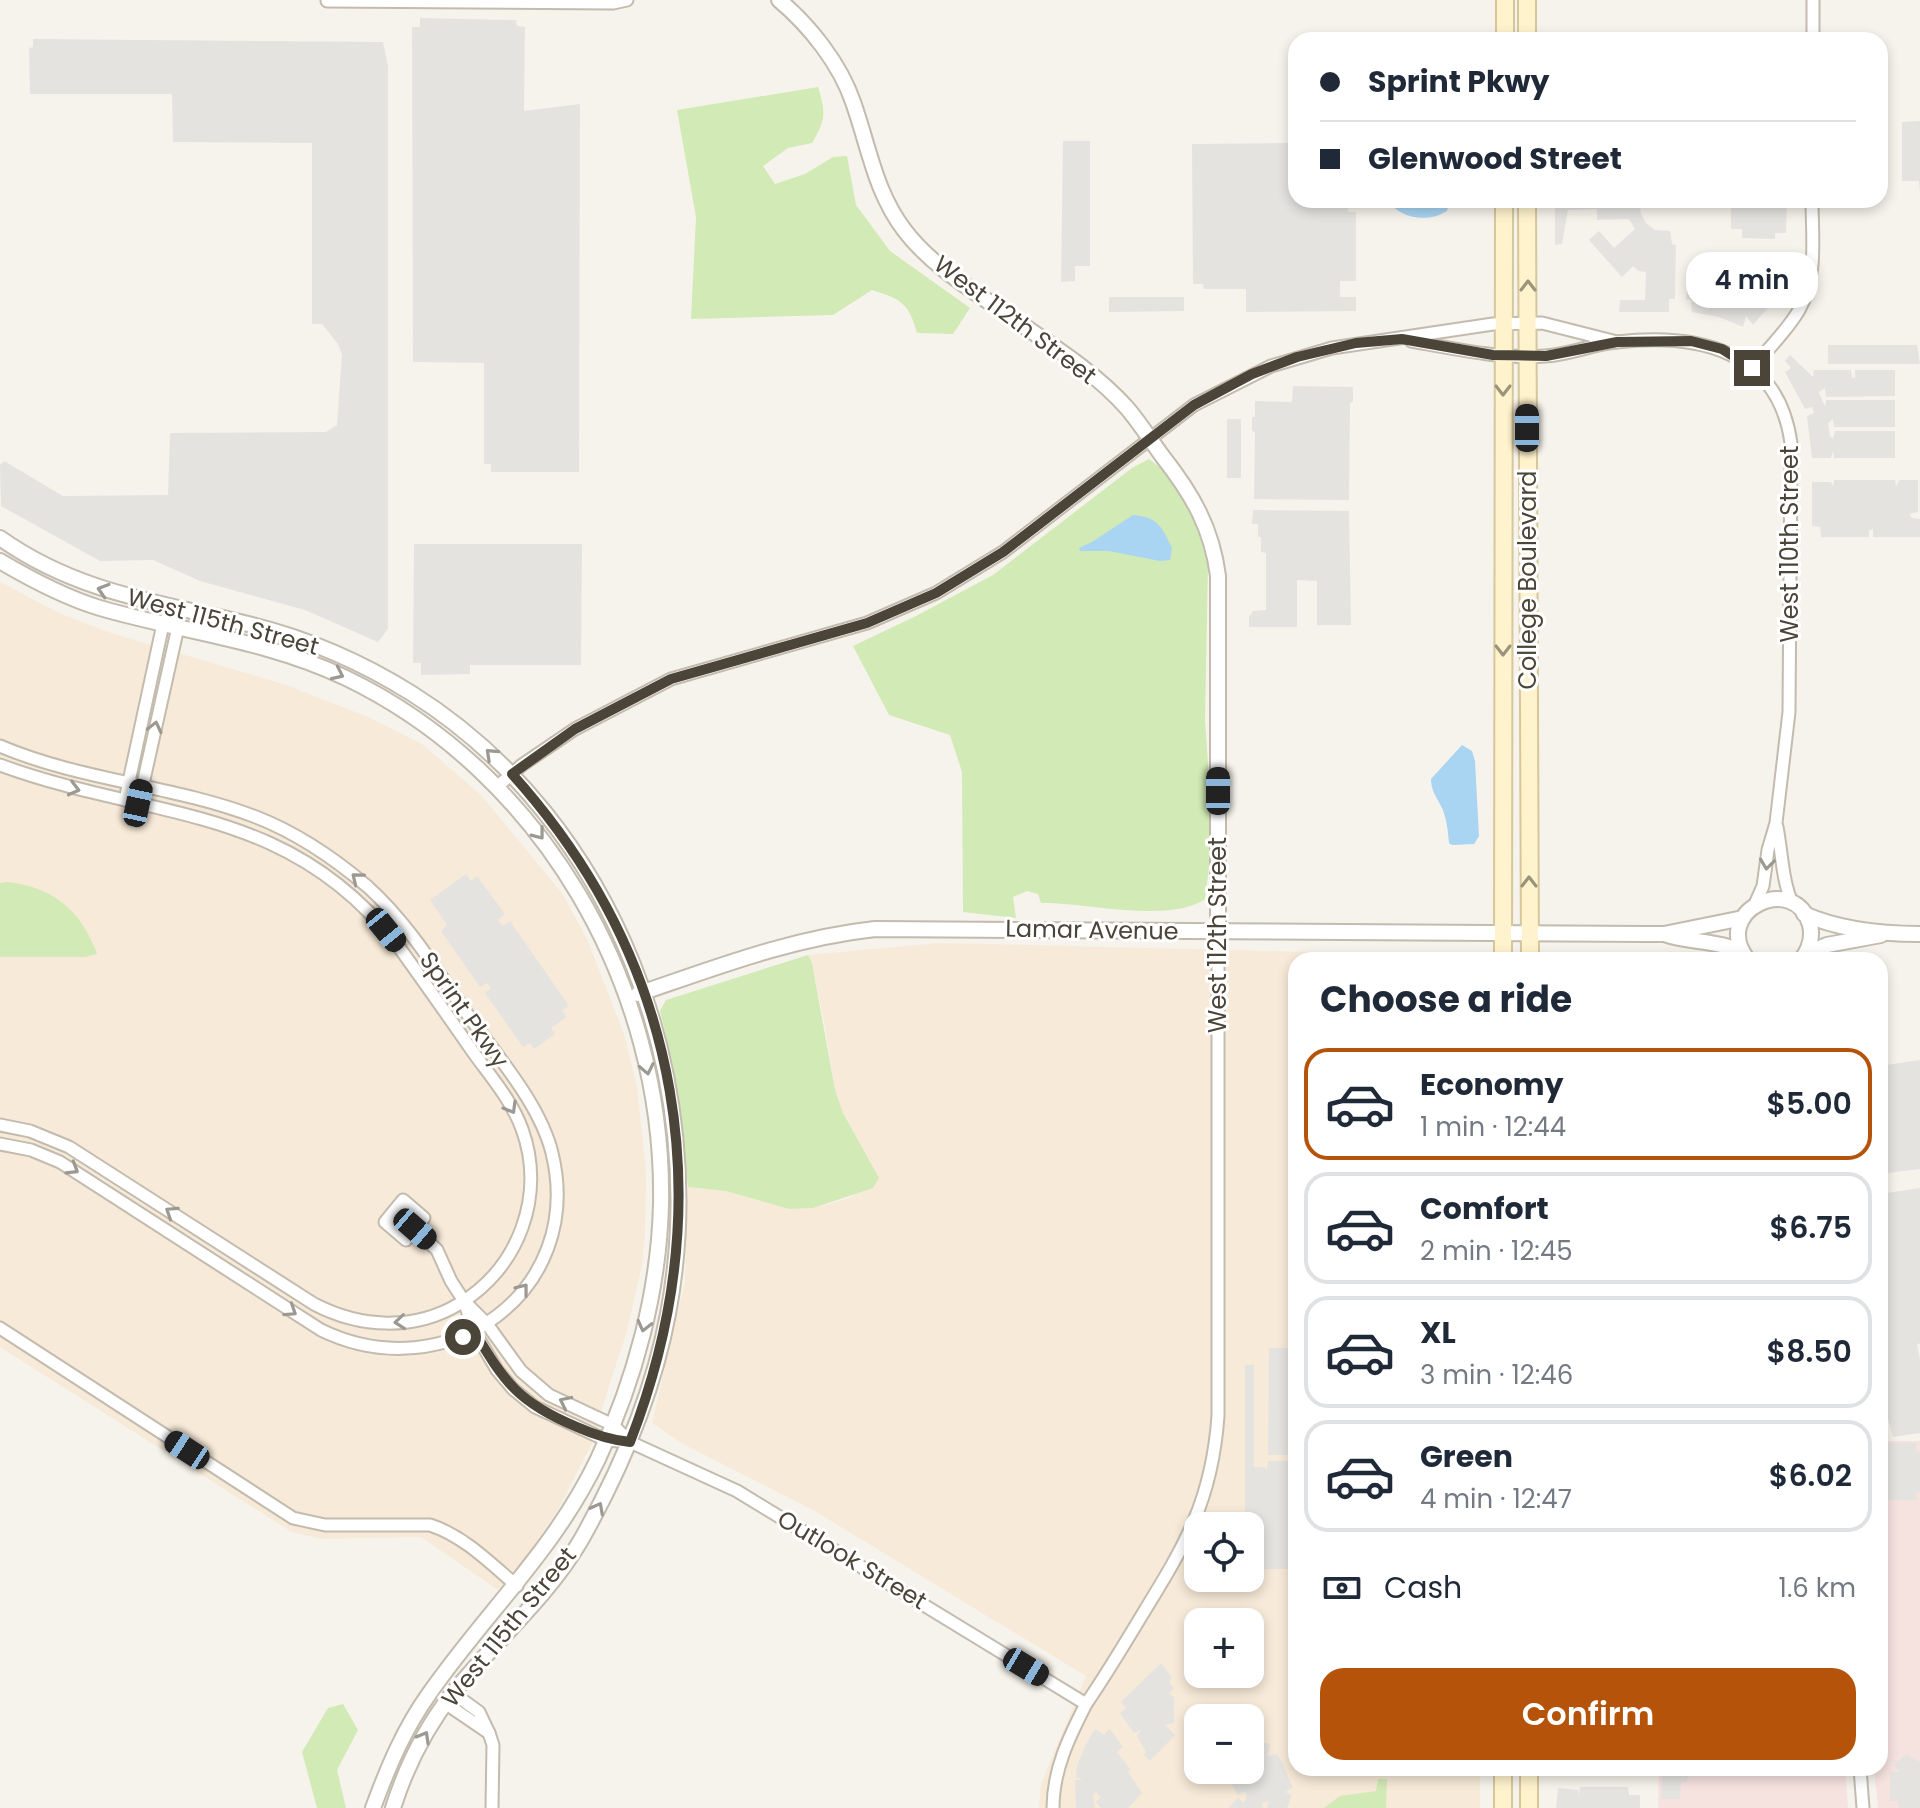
<!DOCTYPE html>
<html lang="en">
<head>
<meta charset="utf-8">
<style>
	:root { --surface:#fff; --page:#f2f2f3; --text:#1f2937; --muted:#747a83; --line:#e0e1e3; --accent:#b45309 }
	body { margin:0; font-family:Poppins,sans-serif; background:var(--page); color:var(--text); height:100vh; display:flex; flex-direction:column; font-size:30px; white-space:nowrap }
	* { box-sizing:border-box; margin:0 }
	p { font-size:26px; color:var(--muted) }
	.icon { flex:none; width:44px; height:44px; fill:none; stroke:currentColor; stroke-width:2; stroke-linecap:round; stroke-linejoin:round }
	.map { position:relative; flex:1; overflow:hidden }
	.sheet { position:absolute; left:1288px; top:952px; width:600px; height:824px; display:flex; flex-direction:column; background:var(--surface); border-radius:24px; box-shadow:0 4px 12px #0003 }
	.sheet>* { flex:none }
	.banner { position:absolute; left:1288px; top:32px; width:600px; height:176px; border-radius:24px; box-shadow:0 4px 12px #0003; display:grid; align-content:center; height:176px; padding:0 32px; background:var(--surface) }
	.controls { position:absolute; left:1184px; top:1512px; display:grid; gap:16px }
	.controls a { display:grid; place-items:center; width:80px; height:80px; border-radius:16px; background:var(--surface); box-shadow:0 4px 12px #0003; font-size:40px }
	.end { position:absolute; width:36px; height:36px; margin:-18px; border:10px solid #4b4439; background:#fff; box-shadow:0 0 0 4px #fff }
	.from { border-radius:50% }
	.bubble { position:absolute; height:56px; border-radius:24px; background:var(--surface); box-shadow:0 4px 12px #0003; font-size:26px; font-weight:600; line-height:56px; text-align:center }
	.car { position:absolute; width:24px; height:48px; margin:-24px -12px; border-radius:10px; box-shadow:0 0 6px 2px #0007; background:linear-gradient(#222 24%,#8ab4d8 0 40%,#222 0 76%,#8ab4d8 0 86%,#222 0) }
	.banner b { display:flex; align-items:center; gap:28px; height:76px; font-size:30px }
	.banner b+b { border-top:2px solid var(--line) }
	.banner i { width:20px; height:20px; background:var(--text) }
	ul { padding:0; list-style:none }
	li { display:flex; align-items:center; gap:24px; height:112px; margin:0 16px 12px; padding:0 16px; border:4px solid var(--line); border-radius:24px }
	li div { flex:1 }
	li b { display:block; font-size:30px }
	li em { font-style:normal; font-weight:600 }
	li.on { border-color:var(--accent) }
	li>.icon { width:72px; height:72px; stroke-width:1.5 }
	h2 { padding:0 32px; font-size:36px; line-height:96px }
	.pay { display:flex; align-items:center; gap:20px; height:88px; padding:0 32px; font-size:30px }
	.pay p { margin-inline-start:auto }
	.action { display:flex; gap:16px; margin-top:auto; padding:16px 32px }
	.action a { flex:1; height:92px; border-radius:24px; background:var(--accent); color:#fff; font-size:32px; font-weight:600; line-height:92px; text-align:center }
	.map>svg:first-child { display:block }
	.commercial { fill:#f7ead8; fill-rule:evenodd }
	.medical { fill:#f6e3e0 }
	.green { fill:#d2eab5 }
	.parking { fill:#e5e3e0 }
	.water { fill:#a9d4f2 }
	.lines { fill:none; stroke-linecap:round; stroke-linejoin:round }
	.minor-casing { stroke:#c2bbae; stroke-width:15 }
	.tertiary-casing { stroke:#c2bbae; stroke-width:18 }
	.secondary-casing { stroke:#d6c79b; stroke-width:20 }
	.minor { stroke:#fff; stroke-width:11 }
	.tertiary { stroke:#fff; stroke-width:14 }
	.secondary { stroke:#fff3cd; stroke-width:16 }
	.oneway { stroke:#9c937c }
	.oneway2 { stroke:#9c9892 }
	.route { stroke:#4b4439; stroke-width:10 }
	.labels { text-anchor:middle; stroke-width:6; stroke-linejoin:round; paint-order:stroke }
	.street-label { font-size:24px; fill:#4b4439; stroke:#fff }
</style>
</head>
<body>
<div class="map">
<svg width="1920" height="1808" viewBox="0 0 1920 1808">
	<rect width="100%" height="100%" fill="#f6f3ec"/>
	<!-- commercial -->
	<g class="commercial">
		<path d="M0,582l59,31 52,20 175,52 82,32 54,27 59,51 81,98 25,46 37,95 13,53 9,83 -1,64 -3,31 -15,66 -25,77 -6,27 -37,73 -33,49 -28,33 -77,-53 -99,2 -30,-7 -292,-185z"/>
		<path d="M940,943l543,13v4h-187v808h184v40h-441l2,-24 45,-108 -273,-166 -130,-66 -31,-21 33,-142 3,-94 38,4 63,18 24,-1 36,-10 30,-20 -36,-65 -8,-23 -10,-63 -13,-64 -4,-8zM1198,1526h52v52h-52zM1198,1622h52v52h-52zM1198,1718h52v52h-52z"/>
	</g>
	<!-- medical -->
	<g class="medical">
		<path d="M1880,1441h40v367h-42l-4,-40h6z"/>
		<path d="M1659,1768h186l3,40h-190z"/>
	</g>
	<!-- green -->
	<g class="green">
		<path d="M818,87c8,26 8,32 -6,56l-24,5 -25,18 12,18 30,-10 28,-17 14,-1 9,49 34,46 80,57 -17,26 -36,-1c-8,-30 -16,-34 -45,-43l-39,25 -142,4 5,-102 -19,-107z"/>
		<path d="M1149,459l13,10 19,25 17,37 10,32 -3,158 5,72v66l-5,40c-36,25 -121,3 -164,4l-3,-9 -11,-3 -14,6 3,21 -53,-6 -1,-140 -12,-37 -61,-20 -36,-69 63,-30 77,-41 139,-107z"/>
		<path d="M7,882c46,5 74,28 90,72l-12,3h-85v-74z"/>
		<path d="M808,955l4,8 23,127 8,23 36,65 -6,10 -60,20 -24,1 -63,-18 -38,-4 -14,-116 -14,-60 6,-11z"/>
		<path d="M343,1704l15,26 -21,40 9,38h-29l-15,-56 26,-44z"/>
		<path d="M1378,1779h9l-1,29h-62l16,-12 36,-5z"/>
	</g>
	<!-- parking -->
	<g class="parking">
		<path d="M420,18l96,2 1,6 8,1 -1,84 56,-7 -1,368h-88v-8h-7v-101l-71,-1 -1,-335h8z"/>
		<path d="M33,39l350,3 5,24v563l-10,13 -73,-32 -105,-29 -47,-21 -53,1 -99,-55 -1,-41 4,-4 59,35 105,-1 2,-62 156,-1 11,-7 5,-70 -4,-11 -16,-20h-10v-181l-139,-1 -1,-48h-142l-1,-46 4,-1z"/>
		<path d="M1920,121v73l-1,-13h-17v-59z"/>
		<path d="M1063,141h27v125h-15v15l-14,1z"/>
		<path d="M1289,143v6h7v51h52v12h8v69h-16v16h16v14l-110,1v-23h-42l-1,-5h-10l-1,-140z"/>
		<path d="M1555,200h84l2,14 5,9 9,7 15,1 2,13 4,1 -1,54h-6v13h-50l1,-12h25l1,-28 -7,-1 -6,-5 -11,11 -33,-37 10,-9 15,17 21,-19 -6,-10 -32,1v-11l-29,1 -6,34 -7,1z"/>
		<path d="M1731,200h56l-1,33h-11v6l-33,-1v-9h-11z"/>
		<path d="M1762,255l25,1 -8,34 -6,12 -20,23 -7,-9 -3,11 -24,-10 -27,-5 -1,-12 -5,-1 5,-39 62,14 -5,14 13,6 7,-10 -10,-6z"/>
		<path d="M1109,297h75v14l-75,1z"/>
		<path d="M1828,345h89l3,19h-92z"/>
		<path d="M1790,355l23,22 1,-7h37l1,8 3,-1v-7h40v26l-69,1 -1,-9 -6,4 6,15 1,-7h69v27h-61l-1,-8 -5,4 2,13 3,3 2,-8h60v27h-61l-1,-7 -2,7h-19l-5,-42 7,-3 -2,-6 -7,2 -20,-37 6,-4 -6,-7z"/>
		<path d="M1293,386l60,1v15l-3,1 -1,97 -95,-1 1,-67 -3,-1v-14h3v-16l37,1z"/>
		<rect x="1227" y="419" width="14" height="59"/>
		<path d="M1834,480h61l1,7 3,-7h19v32l-9,2 3,4 8,1v18h-47v-8l-4,1v7h-48l-1,-10 -8,-1v-44h19l2,5z"/>
		<path d="M1253,510l96,1 2,114h-34v-44l-20,-1v47h-48v-10l4,-6 13,-1v-57l-5,-1v-15h-3v-13h-6z"/>
		<path d="M414,544h168l-1,121h-111v9l-49,1v-12h-8z"/>
		<path d="M466,874l5,7 6,-5 28,38 -7,6 5,6 7,-5 59,85 -7,4 5,7 -16,11 4,6 -21,15 -4,-6 -7,4 -38,-54 6,-5 -4,-5 -7,4 -39,-56 6,-6 -17,-25z"/>
		<path d="M1920,1060v109l-40,5v-100l7,-2 -1,-7z"/>
		<path d="M1920,1188v155l-3,2 3,14v74l-27,4 -7,-26h-6v-217z"/>
		<path d="M1269,1348h27v107h-28z"/>
		<path d="M1245,1365h9v102h10l3,3 1,-9h28v108h-41v-6h-5v-37h-5z"/>
		<path d="M1880,1443h36v8l4,1v40l-4,1 1,7h-34v-8h-3z"/>
		<path d="M1161,1663l11,15 -3,4 5,6 -5,5 5,5v25l-9,2 10,10 -25,26 -6,-6 2,-3 -9,-16 4,-6 -7,3 -14,-20 6,-5 -5,-6z"/>
		<path d="M1095,1729l9,6 6,-6 13,18 -6,5 13,17 -2,3 14,21 -14,15h-27l-5,-6 5,-5 -5,-5 -3,3 2,13h-19l-1,-28h8l-7,-3 1,-10 8,-21z"/>
		<path d="M1250,1739l20,5 -2,12 9,-2 5,8 11,26 -8,4 7,3 -5,13h-20l2,-7 -7,2 1,5h-35l10,-10 6,5 3,-8 -2,-3 -7,3 -16,-25h28v-10l3,6 5,-4 -8,-3z"/>
		<path d="M1906,1754l14,8v46h-21l-1,-7h-8v-29h9l-5,-7z"/>
		<path d="M1663,1768h27l-3,14h-6l-1,17h-19z"/>
		<path d="M1580,1787h48l1,8h11v13h-84l2,-20 20,2 1,5z"/>
	</g>
	<!-- water -->
	<g class="water">
		<path d="M1450,200l-3,11c-19,12 -46,8 -59,-10z"/>
		<path d="M1133,515c25,2 29,12 39,33l-2,12 -10,1 -51,-10h-29l-1,-3 13,-6z"/>
		<path d="M1462,745l10,6 3,10 4,75 -5,8 -22,1 -3,-2c-1,-11 -2,-22 -6,-33 -5,-11 -12,-18 -12,-31z"/>
	</g>
	<g class="lines">
		<!-- minor casing -->
		<g class="minor-casing">
			<g id="minor">
				<path d="M327,1l286,2 14,-3"/>
				<path d="M1813,40v-40"/>
				<path d="M1411,341c44,8 89,18 134,15 24,-1 48,-12 72,-14 81,-9 161,8 174,101l-2,269 -13,111 -8,27 -5,36 -8,18"/>
				<path d="M1752,368c15,-18 35,-37 47,-58 19,-33 13,-74 13,-110"/>
				<path d="M0,746c82,35 173,39 256,71 41,16 78,41 112,70 40,36 69,84 100,128 29,41 72,89 84,138 34,139 -106,238 -231,177l-261,-168 -29,-12 -31,-6"/>
				<path d="M0,765c149,55 286,38 396,178 26,36 52,73 77,109 18,25 39,49 49,77 24,66 -3,139 -63,175 -45,27 -99,24 -145,0l-245,-157 -39,-16 -30,-6"/>
				<path d="M498,786l24,-21 53,-36 96,-50 196,-56 69,-30 67,-41 191,-147 77,-39 61,-18 161,-24 49,-1 75,19"/>
				<path d="M141,793l37,-166 -5,-20"/>
				<path d="M125,800l38,-176 10,-17"/>
				<path d="M1777,827c5,26 5,52 15,76"/>
				<path d="M415,1229l-9,11 -21,-18 18,-22 21,18 -9,11 22,21 14,31 13,20 23,23 34,47 28,24 64,30 17,17"/>
				<path d="M464,1301l10,30 23,39 16,19 22,18 71,33 24,2 107,49 349,213"/>
				<path d="M0,1328l293,190 32,7h105c34,11 60,38 87,61"/>
				<path d="M445,1703l44,30 -10,-21 -26,-19"/>
				<path d="M489,1733l4,12 -1,63"/>
				<path d="M1860,1768l3,40"/>
				<path d="M1053,1808c0,-38 16,-71 33,-104 20,-29 38,-59 56,-89 43,-70 70,-114 76,-199v-484"/>
			</g>
		</g>
		<!-- tertiary casing -->
		<g class="tertiary-casing">
			<g id="tertiary">
				<path d="M779,0c31,26 61,64 74,102 16,45 22,90 52,129 26,34 67,59 103,84 40,28 86,56 119,93 13,15 24,33 36,49 29,37 49,71 55,119v356"/>
				<path d="M0,538c76,54 157,64 244,85 60,14 116,38 167,70 205,128 301,388 257,621 -15,80 -47,155 -87,226 -34,58 -86,101 -128,153 -27,34 -47,74 -60,115"/>
				<path d="M0,561c32,19 64,36 100,47 82,24 167,32 246,70 197,95 319,308 315,526 -2,87 -26,176 -63,255 -44,92 -112,153 -169,235 -25,35 -41,73 -56,114"/>
				<path d="M1804,914c36,16 77,20 116,20"/>
				<path d="M1664,934c25,9 56,6 79,19"/>
				<path d="M1806,954l21,-9 54,-10"/>
				<path d="M1748,960c-39,-49 47,-89 62,-35 3,13 -1,25 -9,35"/>
				<path d="M638,994c79,-27 154,-56 237,-65l771,5h18l79,-16"/>
			</g>
		</g>
		<!-- secondary casing -->
		<g class="secondary-casing">
			<g id="secondary">
				<path d="M1505,40v-40"/>
				<path d="M1527,40v-40"/>
				<path d="M1527,200l3,760"/>
				<path d="M1503,960l1,-760"/>
				<path d="M1503,1768v40"/>
				<path d="M1529,1808v-40"/>
			</g>
		</g>
		<!-- minor -->
		<use href="#minor" class="minor"/>
		<!-- tertiary -->
		<use href="#tertiary" class="tertiary"/>
		<!-- secondary -->
		<use href="#secondary" class="secondary"/>
	</g>
	<!-- one-way arrows -->
	<defs><path id="oneway-chevron" d="M-2-3.5L2.5 0L-2 3.5" fill="none" stroke-width="1.6" stroke-linecap="round" stroke-linejoin="round" transform="scale(2)"/></defs>
	<g class="oneway">
		<use href="#oneway-chevron" transform="translate(1528 286) rotate(-90)"/>
		<use href="#oneway-chevron" transform="translate(1503 390) rotate(90)"/>
		<use href="#oneway-chevron" transform="translate(1503 650) rotate(90)"/>
		<use href="#oneway-chevron" transform="translate(1529 882) rotate(-90)"/>
	</g>
	<g class="oneway2">
		<use href="#oneway-chevron" transform="translate(103 590) rotate(-163)"/>
		<use href="#oneway-chevron" transform="translate(338 674) rotate(25)"/>
		<use href="#oneway-chevron" transform="translate(155 727) rotate(-77)"/>
		<use href="#oneway-chevron" transform="translate(491 754) rotate(-137)"/>
		<use href="#oneway-chevron" transform="translate(74 789) rotate(14)"/>
		<use href="#oneway-chevron" transform="translate(539 834) rotate(52)"/>
		<use href="#oneway-chevron" transform="translate(1767 864) rotate(97)"/>
		<use href="#oneway-chevron" transform="translate(357 878) rotate(-141)"/>
		<use href="#oneway-chevron" transform="translate(647 1069) rotate(78)"/>
		<use href="#oneway-chevron" transform="translate(511 1108) rotate(60)"/>
		<use href="#oneway-chevron" transform="translate(73 1169) rotate(31)"/>
		<use href="#oneway-chevron" transform="translate(171 1212) rotate(-147)"/>
		<use href="#oneway-chevron" transform="translate(523 1289) rotate(-52)"/>
		<use href="#oneway-chevron" transform="translate(291 1311) rotate(33)"/>
		<use href="#oneway-chevron" transform="translate(400 1322) rotate(175)"/>
		<use href="#oneway-chevron" transform="translate(644 1326) rotate(104)"/>
		<use href="#oneway-chevron" transform="translate(565 1402) rotate(-154)"/>
		<use href="#oneway-chevron" transform="translate(598 1508) rotate(-62)"/>
		<use href="#oneway-chevron" transform="translate(424 1737) rotate(-60)"/>
	</g>
	<g class="lines">
		<!-- route -->
		<path class="route" d="M463,1337l11,-6c31,52 45,72 103,96 18,8 33,13 53,15 92,-237 53,-478 -118,-668l63,-45 96,-50 196,-56 69,-30 67,-41 191,-147 58,-31 45,-17 59,-14 46,-4 91,16 53,1 71,-14 74,-1 31,8 30,19"/>
	</g>
	<g class="labels">
		<!-- street labels -->
		<g class="street-label">
			<text transform="translate(1015 320) rotate(37)" y="8">West 112th Street</text>
			<text transform="translate(1790 544) rotate(-90)" y="8">West 110th Street</text>
			<text transform="translate(1528 580) rotate(-90)" y="8">College Boulevard</text>
			<text transform="translate(223 622) rotate(15)" y="8">West 115th Street</text>
			<text transform="translate(1092 930) rotate(1)" y="8">Lamar Avenue</text>
			<text transform="translate(1218 935) rotate(-90)" y="8">West 112th Street</text>
			<text transform="translate(464 1010) rotate(55)" y="8">Sprint Pkwy</text>
			<text transform="translate(852 1560) rotate(31)" y="8">Outlook Street</text>
			<text transform="translate(509 1627) rotate(-51)" y="8">West 115th Street</text>
		</g>
	</g>
</svg>
<div class="controls">
<a><svg class="icon" aria-label="locate" viewBox="0 0 24 24"><circle cx="12" cy="12" r="6"/><path d="M12 2v4M12 18v4M2 12h4M18 12h4"/></svg></a>
<a>+</a>
<a>−</a>
</div>
<i class="end from" style="left:463px;top:1337px"></i>
<i class="end" style="left:1752px;top:368px"></i>
<div class="bubble" style="left:1686px;top:252px;width:132px">4 min</div>
<i class="car" style="left:1527px;top:428px;rotate:0deg"></i>
<i class="car" style="left:1218px;top:791px;rotate:0deg"></i>
<i class="car" style="left:138px;top:803px;rotate:12deg"></i>
<i class="car" style="left:386px;top:930px;rotate:141deg"></i>
<i class="car" style="left:415px;top:1229px;rotate:131deg"></i>
<i class="car" style="left:187px;top:1450px;rotate:303deg"></i>
<i class="car" style="left:1026px;top:1667px;rotate:121deg"></i>
<div class="banner">
<b><i class="from"></i>Sprint Pkwy</b>
<b><i></i>Glenwood Street</b>
</div>
<section class="sheet">
<h2>Choose a ride</h2>
<ul>
<li class="on"><svg class="icon" aria-label="car" viewBox="0 0 24 24"><path d="M5 17H2v-5l4-1 3-4h7l3 4 3 1v5h-3M9 17h6M6 11h13"/><circle cx="7" cy="17" r="2"/><circle cx="17" cy="17" r="2"/></svg><div><b>Economy</b><p>1 min · 12:44</p></div><em>$5.00</em></li>
<li><svg class="icon" aria-label="car" viewBox="0 0 24 24"><path d="M5 17H2v-5l4-1 3-4h7l3 4 3 1v5h-3M9 17h6M6 11h13"/><circle cx="7" cy="17" r="2"/><circle cx="17" cy="17" r="2"/></svg><div><b>Comfort</b><p>2 min · 12:45</p></div><em>$6.75</em></li>
<li><svg class="icon" aria-label="car" viewBox="0 0 24 24"><path d="M5 17H2v-5l4-1 3-4h7l3 4 3 1v5h-3M9 17h6M6 11h13"/><circle cx="7" cy="17" r="2"/><circle cx="17" cy="17" r="2"/></svg><div><b>XL</b><p>3 min · 12:46</p></div><em>$8.50</em></li>
<li><svg class="icon" aria-label="car" viewBox="0 0 24 24"><path d="M5 17H2v-5l4-1 3-4h7l3 4 3 1v5h-3M9 17h6M6 11h13"/><circle cx="7" cy="17" r="2"/><circle cx="17" cy="17" r="2"/></svg><div><b>Green</b><p>4 min · 12:47</p></div><em>$6.02</em></li>
</ul>
<div class="pay"><svg class="icon" aria-label="cash" viewBox="0 0 24 24"><path d="M3 7h18v10H3z"/><circle cx="12" cy="12" r="2"/></svg>Cash<p>1.6 km</p></div>
<div class="action"><a>Confirm</a></div>
</section>
</div>
</body>
</html>
